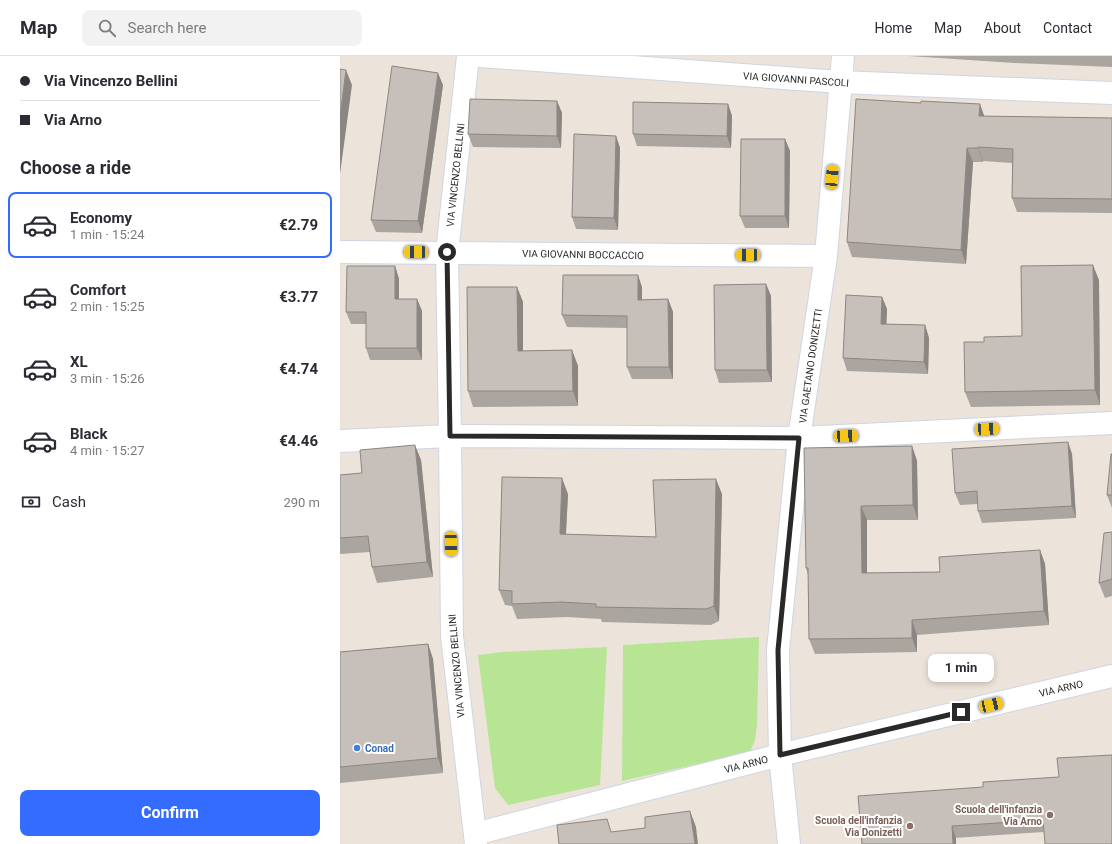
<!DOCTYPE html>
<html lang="en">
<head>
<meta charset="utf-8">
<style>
	:root { --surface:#fff; --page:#f2f2f3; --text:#2b2b33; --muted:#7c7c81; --line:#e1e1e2; --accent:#346cff }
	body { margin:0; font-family:Roboto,sans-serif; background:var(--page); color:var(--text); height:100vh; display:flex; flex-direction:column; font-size:15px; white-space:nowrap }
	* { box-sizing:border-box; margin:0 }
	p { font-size:13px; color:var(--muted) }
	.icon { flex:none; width:22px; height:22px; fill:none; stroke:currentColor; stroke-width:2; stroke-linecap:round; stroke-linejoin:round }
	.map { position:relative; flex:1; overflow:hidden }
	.panel { display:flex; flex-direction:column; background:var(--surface); width:340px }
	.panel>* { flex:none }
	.banner { display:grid; align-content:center; height:88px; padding:0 20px; background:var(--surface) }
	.end { position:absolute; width:18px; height:18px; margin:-9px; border:5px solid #292929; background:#fff; box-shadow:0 0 0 2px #fff }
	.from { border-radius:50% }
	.bubble { position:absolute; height:28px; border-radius:8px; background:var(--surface); box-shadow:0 2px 6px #0003; font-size:13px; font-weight:700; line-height:28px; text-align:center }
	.car { position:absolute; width:12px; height:24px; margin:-12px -6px; border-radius:5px; box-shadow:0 0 3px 1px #0007; background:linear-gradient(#f5c518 24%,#345 0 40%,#f5c518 0 76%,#345 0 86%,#f5c518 0) }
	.banner b { display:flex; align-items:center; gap:14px; height:38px; font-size:15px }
	.banner b+b { border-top:1px solid var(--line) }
	.banner i { width:10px; height:10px; background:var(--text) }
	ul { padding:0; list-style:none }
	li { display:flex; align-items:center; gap:12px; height:66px; margin:0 8px 6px; padding:0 12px; border:2px solid transparent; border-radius:8px }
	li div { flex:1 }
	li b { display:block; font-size:15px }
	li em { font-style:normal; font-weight:700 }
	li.active { border-color:var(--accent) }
	li>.icon { width:36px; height:36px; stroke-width:1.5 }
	h2 { padding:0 20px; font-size:18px; line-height:48px }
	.pay { display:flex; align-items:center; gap:10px; height:44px; padding:0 20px; font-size:15px }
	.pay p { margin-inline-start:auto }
	.action { display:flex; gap:8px; margin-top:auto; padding:8px 20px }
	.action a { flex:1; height:46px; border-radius:8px; background:var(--accent); color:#fff; font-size:16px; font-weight:700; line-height:46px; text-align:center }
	header { display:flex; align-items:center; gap:24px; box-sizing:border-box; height:56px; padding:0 20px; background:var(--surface); border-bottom:1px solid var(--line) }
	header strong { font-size:19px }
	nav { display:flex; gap:22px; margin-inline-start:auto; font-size:14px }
	.search { width:280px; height:36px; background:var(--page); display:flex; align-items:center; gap:10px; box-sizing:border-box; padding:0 14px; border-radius:8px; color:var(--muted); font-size:15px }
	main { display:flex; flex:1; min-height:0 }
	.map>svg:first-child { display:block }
	.grass { fill:#b7e594 }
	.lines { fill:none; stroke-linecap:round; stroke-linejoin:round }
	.minor-casing { stroke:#cfd5e3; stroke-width:24 }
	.minor { stroke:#fff; stroke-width:22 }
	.wall { fill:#aba5a0 }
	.shaded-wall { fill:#8b8682 }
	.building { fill:#c7c0ba; stroke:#8b8682 }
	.route { stroke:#292929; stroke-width:5 }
	.shop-dot { fill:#3f7fe0; stroke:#fff; stroke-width:1.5 }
	.education-dot { fill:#8d6e63; stroke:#fff; stroke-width:1.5 }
	.labels { text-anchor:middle; stroke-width:4; stroke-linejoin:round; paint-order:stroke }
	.street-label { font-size:10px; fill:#292929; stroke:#fff }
	.shop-label { font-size:10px; font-weight:bold; fill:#366cbe; stroke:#fff; text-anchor:start }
	.education-label { font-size:10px; font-weight:bold; fill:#785e54; stroke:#fff; text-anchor:end }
</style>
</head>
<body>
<header>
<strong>Map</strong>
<div class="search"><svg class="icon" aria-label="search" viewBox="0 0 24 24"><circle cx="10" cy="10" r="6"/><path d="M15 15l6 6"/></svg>Search here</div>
<nav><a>Home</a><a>Map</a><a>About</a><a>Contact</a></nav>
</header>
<main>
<section class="panel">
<div class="banner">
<b><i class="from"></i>Via Vincenzo Bellini</b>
<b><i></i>Via Arno</b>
</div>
<h2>Choose a ride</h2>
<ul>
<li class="active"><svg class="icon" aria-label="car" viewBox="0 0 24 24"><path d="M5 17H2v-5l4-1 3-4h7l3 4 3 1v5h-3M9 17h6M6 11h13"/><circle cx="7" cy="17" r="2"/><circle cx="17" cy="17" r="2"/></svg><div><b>Economy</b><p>1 min · 15:24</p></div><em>€2.79</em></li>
<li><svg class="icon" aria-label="car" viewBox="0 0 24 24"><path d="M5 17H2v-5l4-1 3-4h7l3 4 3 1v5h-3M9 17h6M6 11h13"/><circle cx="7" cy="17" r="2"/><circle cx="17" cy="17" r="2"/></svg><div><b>Comfort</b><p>2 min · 15:25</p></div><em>€3.77</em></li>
<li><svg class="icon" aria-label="car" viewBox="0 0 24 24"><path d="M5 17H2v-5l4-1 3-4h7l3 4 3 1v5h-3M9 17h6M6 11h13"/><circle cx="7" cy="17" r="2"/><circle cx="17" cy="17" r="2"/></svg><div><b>XL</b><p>3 min · 15:26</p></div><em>€4.74</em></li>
<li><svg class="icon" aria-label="car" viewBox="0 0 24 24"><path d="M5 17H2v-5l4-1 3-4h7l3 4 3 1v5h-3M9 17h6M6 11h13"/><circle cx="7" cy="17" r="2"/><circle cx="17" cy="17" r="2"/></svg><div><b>Black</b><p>4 min · 15:27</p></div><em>€4.46</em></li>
</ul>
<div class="pay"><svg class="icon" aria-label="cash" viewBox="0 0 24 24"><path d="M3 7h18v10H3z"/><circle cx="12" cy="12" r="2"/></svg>Cash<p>290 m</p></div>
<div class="action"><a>Confirm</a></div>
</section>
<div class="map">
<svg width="772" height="788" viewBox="0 0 772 788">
	<rect width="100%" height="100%" fill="#ece3da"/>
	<!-- grass -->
	<g class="grass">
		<path d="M419,581l-2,88 -2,15 -5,12 -128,29 1,-136z"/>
		<path d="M267,591l-7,138 -92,20 -13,-17 -17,-133 24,-3z"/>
	</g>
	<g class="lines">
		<!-- minor casing -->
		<g class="minor-casing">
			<g id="minor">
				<path d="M128,0l-21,197 3,183 2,200 24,208"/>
				<path d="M140,0l360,26 272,11"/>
				<path d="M0,196l486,4"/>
				<path d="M0,385l110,-5 349,2 313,-15"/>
				<path d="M135,778l305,-79 332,-79"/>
				<path d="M449,788l-9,-89 -2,-105 21,-212 27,-182 17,-200"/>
			</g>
		</g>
		<!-- minor -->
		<use href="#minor" class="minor"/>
	</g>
	<!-- wall -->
	<g class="wall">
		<path d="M569,0h203v11l-98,-4z"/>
		<path d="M103,29l-21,148 -46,-1 -5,-12z"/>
		<path d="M217,45l5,12 -1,35 -88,-1 -5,-13z"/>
		<path d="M581,47l63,13 128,2v95l-95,-1 -5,-14v-35l-29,-2v1h-10l-7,102 -114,-7 -5,-15z"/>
		<path d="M388,48l4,12 -1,32 -94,-2 -4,-12z"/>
		<path d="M276,80l4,12 -2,82 -42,-1 -4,-12z"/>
		<path d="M445,83l5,12 -1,77h-44l-5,-12z"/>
		<path d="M55,210l4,13v20h18l5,12v49h-52l-4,-12v-24h-15l-5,-12z"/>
		<path d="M759,224l1,125 -129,2 -6,-15 19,-50 38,-6z"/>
		<path d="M426,228l5,12 1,86 -53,1 -4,-13z"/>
		<path d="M177,231l6,15v49l49,-1 6,16v40l-105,1 -5,-16z"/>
		<path d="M302,231v13l26,-1 5,13v67h-41l-5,-12v-39l-60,-1 -5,-12z"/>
		<path d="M542,241l5,12 -1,15 39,1 4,13 -1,36 -81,-3 -4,-13z"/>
		<path d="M728,386l4,12 4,64 -94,5 -4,-12v-7l-18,1 -5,-12z"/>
		<path d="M572,390l5,15 1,59h-51v53l73,-1 100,-22 5,14 4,61 -132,10v17l-102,2 -6,-15 -1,-64 -2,-7z"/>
		<path d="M772,398v54l-5,-13z"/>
		<path d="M81,404l12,117 -56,6 -5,-16 -2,-15 -30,2v-79l22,-2z"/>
		<path d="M228,438l-2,40 90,3 66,-43 -3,127 -8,4 -109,-3 -1,-3 -34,-2 -50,2 -5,-13 -7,-1 -6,-15z"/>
		<path d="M772,476v64l-7,2 -6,-15z"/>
		<path d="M88,588l5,15 10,114 -103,10v-131z"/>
		<path d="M719,721l-15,55 -182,12 121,-57z"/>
	</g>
	<!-- shaded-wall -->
	<g class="shaded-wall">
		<path d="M6,14l6,15 -12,89v-58z"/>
		<path d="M98,17l5,12 -21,148 -4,-12z"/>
		<path d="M217,45l5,12 -1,35 -4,-12z"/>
		<path d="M388,48l4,12 -1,32 -4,-12z"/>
		<path d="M640,48l5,14 -6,-2z"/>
		<path d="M276,80l4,12 -2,82 -4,-12z"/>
		<path d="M445,83l5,12 -1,77 -4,-12z"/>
		<path d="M638,91l5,14v1l-5,-14z"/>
		<path d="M627,92l6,14 -7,102 -5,-14z"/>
		<path d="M753,209l6,15 1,125 -5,-15z"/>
		<path d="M55,210l4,13v32l-4,-12z"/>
		<path d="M298,219l4,12v25l-4,-12z"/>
		<path d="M426,228l5,12 1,86 -5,-12z"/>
		<path d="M177,231l6,15v64l-5,-15z"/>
		<path d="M542,241l5,12 -1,27 -5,-12z"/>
		<path d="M77,243l5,12v49l-5,-12z"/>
		<path d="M328,243l5,13v67l-4,-12z"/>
		<path d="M585,269l4,13 -1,36 -4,-12z"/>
		<path d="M232,294l6,16v40l-5,-15z"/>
		<path d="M728,386l4,12 4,64 -4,-12z"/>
		<path d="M75,389l6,15 12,117 -6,-15z"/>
		<path d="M572,390l5,15 1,59 -5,-15z"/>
		<path d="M222,422l6,16 -3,55 -5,-15z"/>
		<path d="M376,423l6,15 -3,127 -5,-15z"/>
		<path d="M521,450l6,14v68l-5,-15z"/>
		<path d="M700,494l5,14 4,61 -5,-14z"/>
		<path d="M572,564l5,15v17l-5,-14z"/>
		<path d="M88,588l5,15 10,114 -5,-15z"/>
		<path d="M350,755l6,16 2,17h-3z"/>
		<path d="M612,770l4,12v6h-3z"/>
	</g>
	<!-- building -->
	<g class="building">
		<path d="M52,10l46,7 -20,148 -47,-1z"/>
		<path d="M0,13l6,1 -6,46z"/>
		<path d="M130,43l87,2v35l-89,-2z"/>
		<path d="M516,43l65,4v-2l59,3 -1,12 133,2v81l-100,-1 1,-49 -35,-2v1h-11l-6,102 -114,-8z"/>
		<path d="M293,46l95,2 -1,32 -94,-2z"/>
		<path d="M234,78l42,2 -2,82 -42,-1z"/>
		<path d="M401,83h44v77h-45z"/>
		<path d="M753,209l2,125 -130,2 -1,-50h20v-5l38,-1 -1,-70z"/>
		<path d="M7,210h48v33h22v49h-51v-36h-20z"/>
		<path d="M223,219h75v25l30,-1 1,68h-42v-51l-65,-1z"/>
		<path d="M426,228l1,86h-52l-1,-85z"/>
		<path d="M127,231h50l1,64 54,-1 1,41h-105z"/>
		<path d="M506,239l36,2 -1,27 44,1 -1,37 -81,-4z"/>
		<path d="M728,386l4,64 -94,5 -1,-20 -22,2 -3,-44z"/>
		<path d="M75,389l12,117 -55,5 -4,-31 -28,2v-63l22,-2 -2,-23z"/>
		<path d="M572,390l1,59 -52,1 1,67 78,-1 -1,-15 101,-7 4,61 -132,9v18l-103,1 -1,-71h-2l-2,-120z"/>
		<path d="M771,398h1v41h-5z"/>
		<path d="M162,421l60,1 -2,56 96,3 -3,-57 63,-1 -2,127 -8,3 -110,-2v-3l-35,-2 -49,2v-13l-13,-1z"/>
		<path d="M772,476v47l-13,4 5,-50z"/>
		<path d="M88,588l10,114 -98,9v-115z"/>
		<path d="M772,699v89h-67l-2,-24 -91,6 1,18h-91l-4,-48 125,-9v-5l76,-5 -2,-19z"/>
		<path d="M350,755l5,33h-136l-2,-19 50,-6 4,13 34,-4v-11z"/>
	</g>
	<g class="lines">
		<!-- route -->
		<path class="route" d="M107,196l3,184 349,2 -21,212 2,105 181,-43"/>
	</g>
	<!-- markers -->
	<circle class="shop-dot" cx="17" cy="692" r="4"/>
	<g class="education-dot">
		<circle cx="710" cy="759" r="4"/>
		<circle cx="570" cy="770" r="4"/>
	</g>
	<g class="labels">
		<!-- street labels -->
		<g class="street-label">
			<text transform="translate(456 23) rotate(4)" y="4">VIA GIOVANNI PASCOLI</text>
			<text transform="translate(115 119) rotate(-84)" y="4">VIA VINCENZO BELLINI</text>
			<text transform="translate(243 198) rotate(1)" y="4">VIA GIOVANNI BOCCACCIO</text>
			<text transform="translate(470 310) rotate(-82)" y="4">VIA GAETANO DONIZETTI</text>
			<text transform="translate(116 610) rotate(-95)" y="4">VIA VINCENZO BELLINI</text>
			<text transform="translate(721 632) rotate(-13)" y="4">VIA ARNO</text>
			<text transform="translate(406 708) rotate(-14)" y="4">VIA ARNO</text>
		</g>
		<!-- shop labels -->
		<g class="shop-label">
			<text x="25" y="696">Conad</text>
		</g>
		<!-- education labels -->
		<g class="education-label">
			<text x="702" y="757">Scuola dell'infanzia<tspan x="702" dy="12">Via Arno</tspan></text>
			<text x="562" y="768">Scuola dell'infanzia<tspan x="562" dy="12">Via Donizetti</tspan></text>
		</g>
	</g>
</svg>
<i class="end from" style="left:107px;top:196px"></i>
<i class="end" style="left:621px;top:656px"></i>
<div class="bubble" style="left:588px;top:598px;width:66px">1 min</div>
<i class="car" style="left:492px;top:121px;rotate:5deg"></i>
<i class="car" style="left:76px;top:196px;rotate:271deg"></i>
<i class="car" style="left:408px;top:199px;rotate:270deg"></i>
<i class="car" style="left:647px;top:373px;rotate:87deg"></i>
<i class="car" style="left:506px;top:380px;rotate:87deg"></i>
<i class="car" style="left:111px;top:488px;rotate:179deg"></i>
<i class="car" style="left:651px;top:649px;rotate:77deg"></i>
</div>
</main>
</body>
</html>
